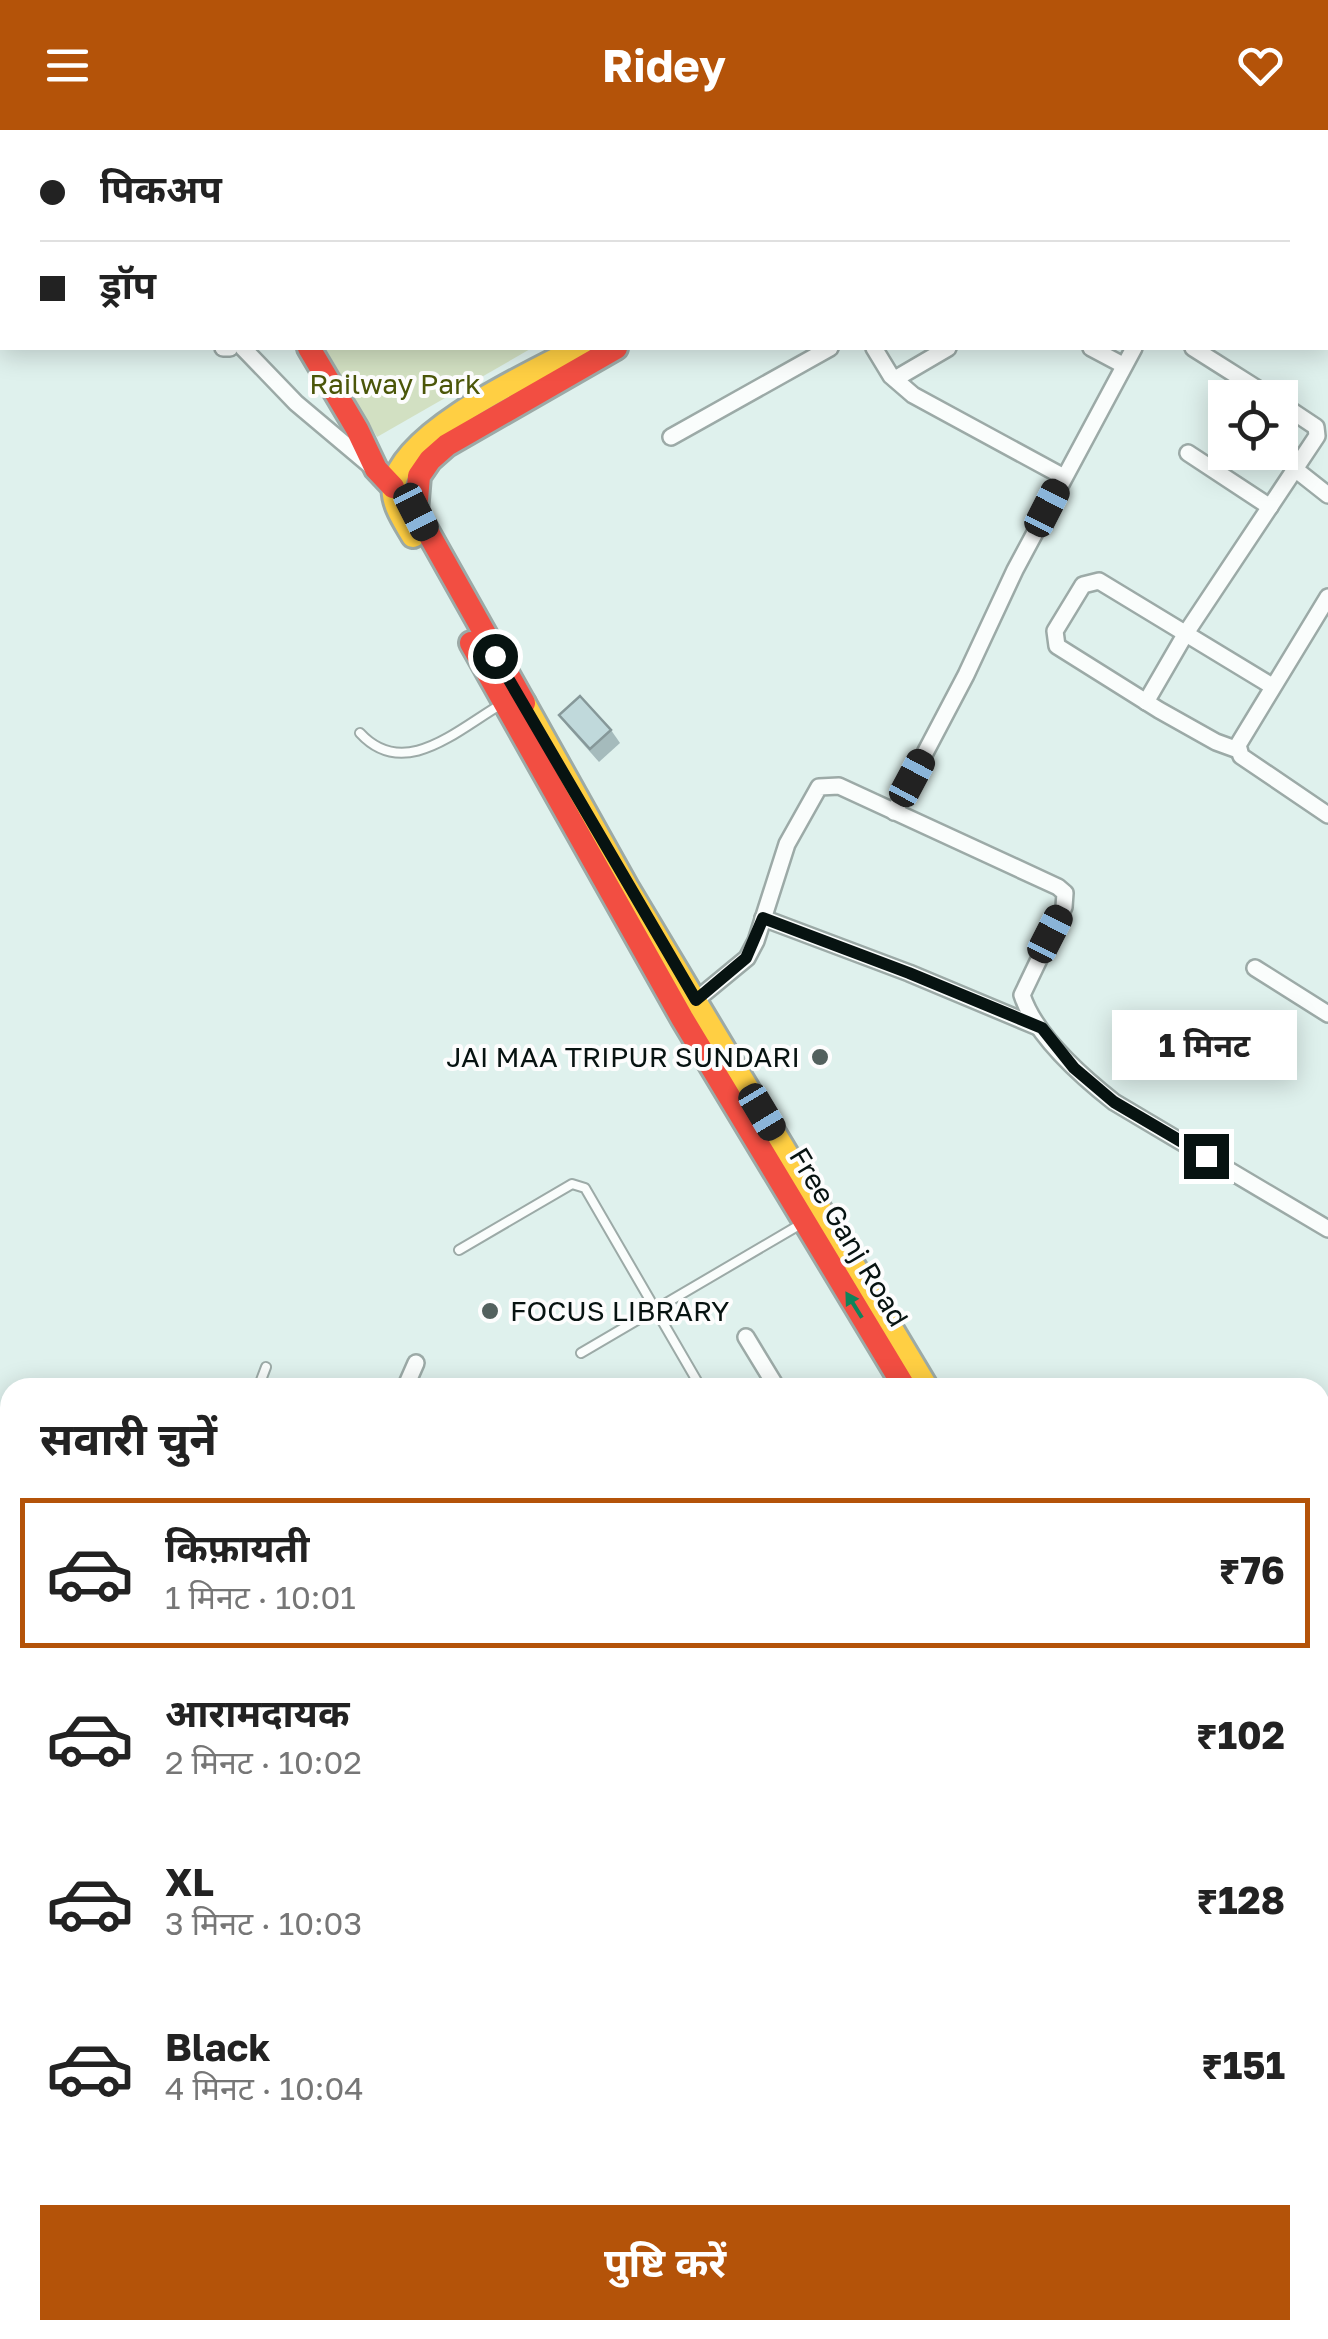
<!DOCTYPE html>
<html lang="hi">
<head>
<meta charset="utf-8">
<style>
	:root { --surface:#fff; --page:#f2f2f2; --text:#222; --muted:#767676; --line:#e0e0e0; --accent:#b45309 }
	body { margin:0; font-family:"Golos Text","Noto Sans Devanagari",sans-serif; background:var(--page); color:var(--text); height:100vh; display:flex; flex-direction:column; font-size:38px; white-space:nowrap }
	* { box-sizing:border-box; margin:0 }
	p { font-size:32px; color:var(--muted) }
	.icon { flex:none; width:55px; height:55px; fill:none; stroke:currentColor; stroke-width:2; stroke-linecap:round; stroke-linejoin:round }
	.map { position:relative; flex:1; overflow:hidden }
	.drawer { position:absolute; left:0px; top:1248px; width:1330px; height:962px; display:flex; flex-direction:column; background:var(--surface); border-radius:30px 30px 0 0; box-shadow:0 5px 25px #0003 }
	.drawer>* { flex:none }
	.banner { position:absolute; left:0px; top:0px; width:1330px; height:220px; box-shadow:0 5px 25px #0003; display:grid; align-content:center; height:220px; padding:0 40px; background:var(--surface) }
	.fabs { position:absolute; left:1208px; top:250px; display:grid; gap:20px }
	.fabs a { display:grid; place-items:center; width:90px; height:90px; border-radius:0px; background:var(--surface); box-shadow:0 5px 25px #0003; font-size:50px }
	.end { position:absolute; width:45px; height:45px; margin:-22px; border:12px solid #071311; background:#fff; box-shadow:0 0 0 5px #fff }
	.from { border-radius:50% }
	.bubble { position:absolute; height:70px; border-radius:0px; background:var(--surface); box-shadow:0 5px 25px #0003; font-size:32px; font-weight:700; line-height:70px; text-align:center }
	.car { position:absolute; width:30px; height:60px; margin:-30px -15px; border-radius:12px; box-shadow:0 0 8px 2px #0007; background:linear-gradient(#222 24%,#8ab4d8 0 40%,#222 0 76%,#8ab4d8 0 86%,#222 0) }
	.banner b { display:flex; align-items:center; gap:35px; height:95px; font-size:38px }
	.banner b+b { border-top:2px solid var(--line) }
	.banner i { width:25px; height:25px; background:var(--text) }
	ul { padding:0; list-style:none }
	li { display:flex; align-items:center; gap:30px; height:150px; margin:0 20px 15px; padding:0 20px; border:5px solid transparent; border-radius:0px }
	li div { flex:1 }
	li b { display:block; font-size:38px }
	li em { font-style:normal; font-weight:700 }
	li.active { border-color:var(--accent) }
	li>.icon { width:90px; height:90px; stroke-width:1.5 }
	h2 { padding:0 40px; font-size:45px; line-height:120px }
	.primary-button { display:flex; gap:20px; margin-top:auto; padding:20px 40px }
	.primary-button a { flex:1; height:115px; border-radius:0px; background:var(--accent); color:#fff; font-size:40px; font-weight:700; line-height:115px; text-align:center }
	header { display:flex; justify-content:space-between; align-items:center; height:130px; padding:0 40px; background:var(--accent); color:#fff; font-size:45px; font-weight:700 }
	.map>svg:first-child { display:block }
	.green { fill:#d2e0c2 }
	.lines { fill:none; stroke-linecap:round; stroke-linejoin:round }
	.lane-casing { stroke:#9caaa7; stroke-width:12 }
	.street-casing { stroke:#9caaa7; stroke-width:20 }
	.fast-casing { stroke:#9caaa7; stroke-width:28 }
	.slow-casing { stroke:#9caaa7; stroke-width:28 }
	.jam-casing { stroke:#9caaa7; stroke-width:28 }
	.lane { stroke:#fafdfc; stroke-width:8 }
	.street { stroke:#fafdfc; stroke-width:15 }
	.fast { stroke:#16e098; stroke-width:22 }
	.slow { stroke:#ffcf43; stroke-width:22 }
	.jam { stroke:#f24e42; stroke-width:22 }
	.wall { fill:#a5bbbc }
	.building { fill:#c0d9db; stroke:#869899; stroke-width:2.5 }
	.oneway { fill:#0f845b }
	.route { stroke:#071311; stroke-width:12 }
	.poi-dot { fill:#53615e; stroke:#fdfdfd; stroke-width:4 }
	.labels { text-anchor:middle; stroke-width:8; stroke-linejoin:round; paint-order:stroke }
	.park-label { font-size:28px; fill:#4b5609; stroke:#fdfdfd }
	.poi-label { font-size:28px; fill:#071311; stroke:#fdfdfd; text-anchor:end }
	.street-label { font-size:28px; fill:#071311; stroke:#fdfdfd }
</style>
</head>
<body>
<header><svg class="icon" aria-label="menu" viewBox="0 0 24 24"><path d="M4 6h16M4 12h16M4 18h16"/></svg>Ridey<svg class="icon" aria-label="heart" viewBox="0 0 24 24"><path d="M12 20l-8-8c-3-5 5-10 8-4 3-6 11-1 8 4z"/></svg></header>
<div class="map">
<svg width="1328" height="2209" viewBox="0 0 1328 2209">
	<rect width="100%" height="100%" fill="#dff1ed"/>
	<!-- green -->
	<g class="green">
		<path d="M199,0h376l2,2h-376z"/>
		<path d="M325,218h207l-155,89z"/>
	</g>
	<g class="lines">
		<!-- lane casing -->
		<g class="lane-casing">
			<g id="lane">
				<path d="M360,603c44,48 97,-3 140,-28"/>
				<path d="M459,1120l113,-66 13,4 112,193"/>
				<path d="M581,1223l220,-129"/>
				<path d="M258,1258l8,-21"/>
			</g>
		</g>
		<!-- street casing -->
		<g class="street-casing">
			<g id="street">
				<path d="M32,0l4,2"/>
				<path d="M1263,0l2,2"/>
				<path d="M223,218h7"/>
				<path d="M243,218l53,55 76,64"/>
				<path d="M874,218l17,28 22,19 151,82"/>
				<path d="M1091,218l32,17"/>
				<path d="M1193,218l79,50"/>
				<path d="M895,249l53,-31"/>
				<path d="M671,307l159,-89"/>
				<path d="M1188,323l82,54"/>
				<path d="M1295,339l33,26"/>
				<path d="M1328,467l-90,148 3,11 87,59"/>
				<path d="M1146,572l40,-69 131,-197 -1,-9 -36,-24"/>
				<path d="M1238,620l-22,-8 -57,-32 -102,-64 -2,-15 28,-46 16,-4 173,105"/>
				<path d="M894,682l72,-137 49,-105 119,-222"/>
				<path d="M763,788l146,55 129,54"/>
				<path d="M1255,838l73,46"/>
				<path d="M696,870l51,-42 9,-17 31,-97 32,-57 20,-1 219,101 7,6 -1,14 -42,88c13,40 59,81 92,107l214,127"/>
				<path d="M746,1207l31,51"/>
				<path d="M405,1258l11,-25"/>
				<path d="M1320,1532l8,-17"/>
				<path d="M0,1833l10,2"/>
				<path d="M153,2200l11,9"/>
				<path d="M1220,2200l3,9"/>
				<path d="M363,2209v-9"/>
				<path d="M610,2209l191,-5"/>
			</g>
		</g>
		<!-- fast casing -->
		<g class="fast-casing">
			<path id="fast" d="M1320,1943l8,13"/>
		</g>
		<!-- slow casing -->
		<g class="slow-casing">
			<g id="slow">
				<path d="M963,2l5,-2"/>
				<path d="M1004,2l5,-2"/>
				<path d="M413,406c-8,-14 -22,-33 -19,-51 9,-54 139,-113 185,-137"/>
				<path d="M524,573l104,186 299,499"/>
				<path d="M0,1423l10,3"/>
				<path d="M1320,1542l8,-1"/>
				<path d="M1320,1910l8,13"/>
				<path d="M0,2109l10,-5"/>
			</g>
		</g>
		<!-- jam casing -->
		<g class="jam-casing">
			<g id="jam">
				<path d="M181,0l1,2"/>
				<path d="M309,218l48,81 19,40 17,18"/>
				<path d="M471,513l211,375 223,370"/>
				<path d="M524,573l-108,-192 3,-35 11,-16 17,-15 169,-97"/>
				<path d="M1320,1572l8,-1"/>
				<path d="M0,2135l10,-5"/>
			</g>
		</g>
		<!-- lane -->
		<use href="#lane" class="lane"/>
		<!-- street -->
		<use href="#street" class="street"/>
		<!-- fast -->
		<use href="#fast" class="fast"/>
		<!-- slow -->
		<use href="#slow" class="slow"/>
		<!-- jam -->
		<use href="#jam" class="jam"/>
	</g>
	<!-- wall -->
	<path class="wall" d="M559,585l52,15 9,13 -21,19 -31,-35z"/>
	<!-- building -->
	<path class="building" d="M580,566l31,34 -21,19 -31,-34z"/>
	<!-- one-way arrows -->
	<defs><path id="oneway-solid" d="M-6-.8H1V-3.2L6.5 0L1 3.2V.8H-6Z" transform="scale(2.5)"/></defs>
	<use class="oneway" href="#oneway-solid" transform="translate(854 1175) rotate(-122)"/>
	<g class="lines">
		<!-- route -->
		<path class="route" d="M495,526l201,344 50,-42 17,-40 146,55 133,55 32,40 40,34 92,54"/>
	</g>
	<!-- markers -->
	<g class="poi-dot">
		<circle cx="820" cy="927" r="10"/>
		<circle cx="490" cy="1181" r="10"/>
	</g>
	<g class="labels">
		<!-- park labels -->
		<g class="park-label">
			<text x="395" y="264">Railway Park</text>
		</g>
		<!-- poi labels -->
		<g class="poi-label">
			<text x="800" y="937">JAI MAA TRIPUR SUNDARI</text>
			<text x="510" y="1191" text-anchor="start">FOCUS LIBRARY</text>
		</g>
		<!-- street labels -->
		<g class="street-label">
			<text transform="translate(849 1107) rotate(59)" y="10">Free Ganj Road</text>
		</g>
	</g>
</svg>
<div class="fabs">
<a><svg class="icon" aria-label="locate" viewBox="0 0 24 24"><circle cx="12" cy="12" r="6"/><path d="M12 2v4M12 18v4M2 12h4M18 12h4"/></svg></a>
</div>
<i class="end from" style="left:495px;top:526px"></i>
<i class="end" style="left:1206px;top:1026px"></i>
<div class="bubble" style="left:1112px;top:880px;width:185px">1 मिनट</div>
<i class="car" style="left:1047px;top:378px;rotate:27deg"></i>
<i class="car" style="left:416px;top:382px;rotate:153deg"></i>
<i class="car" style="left:912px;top:648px;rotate:28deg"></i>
<i class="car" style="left:1050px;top:804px;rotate:27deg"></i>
<i class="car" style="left:762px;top:982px;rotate:149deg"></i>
<div class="banner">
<b><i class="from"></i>पिकअप</b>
<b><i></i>ड्रॉप</b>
</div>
<section class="drawer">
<h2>सवारी चुनें</h2>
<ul>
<li class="active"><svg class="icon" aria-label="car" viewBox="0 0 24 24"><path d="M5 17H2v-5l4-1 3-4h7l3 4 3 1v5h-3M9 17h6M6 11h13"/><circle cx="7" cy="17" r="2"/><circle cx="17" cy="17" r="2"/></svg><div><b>किफ़ायती</b><p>1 मिनट · 10:01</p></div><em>₹76</em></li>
<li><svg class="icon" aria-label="car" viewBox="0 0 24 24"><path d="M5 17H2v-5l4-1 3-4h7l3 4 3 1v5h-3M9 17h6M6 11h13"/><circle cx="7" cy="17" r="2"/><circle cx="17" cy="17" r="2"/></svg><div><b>आरामदायक</b><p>2 मिनट · 10:02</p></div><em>₹102</em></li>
<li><svg class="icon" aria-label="car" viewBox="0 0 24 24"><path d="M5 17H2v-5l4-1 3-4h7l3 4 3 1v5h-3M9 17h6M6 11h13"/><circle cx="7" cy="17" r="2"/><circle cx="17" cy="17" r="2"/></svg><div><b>XL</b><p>3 मिनट · 10:03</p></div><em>₹128</em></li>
<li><svg class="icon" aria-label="car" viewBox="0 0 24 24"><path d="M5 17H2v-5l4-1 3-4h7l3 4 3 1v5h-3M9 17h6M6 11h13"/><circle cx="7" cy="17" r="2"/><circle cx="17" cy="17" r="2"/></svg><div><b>Black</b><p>4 मिनट · 10:04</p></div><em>₹151</em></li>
</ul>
<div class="primary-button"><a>पुष्टि करें</a></div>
</section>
</div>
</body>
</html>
